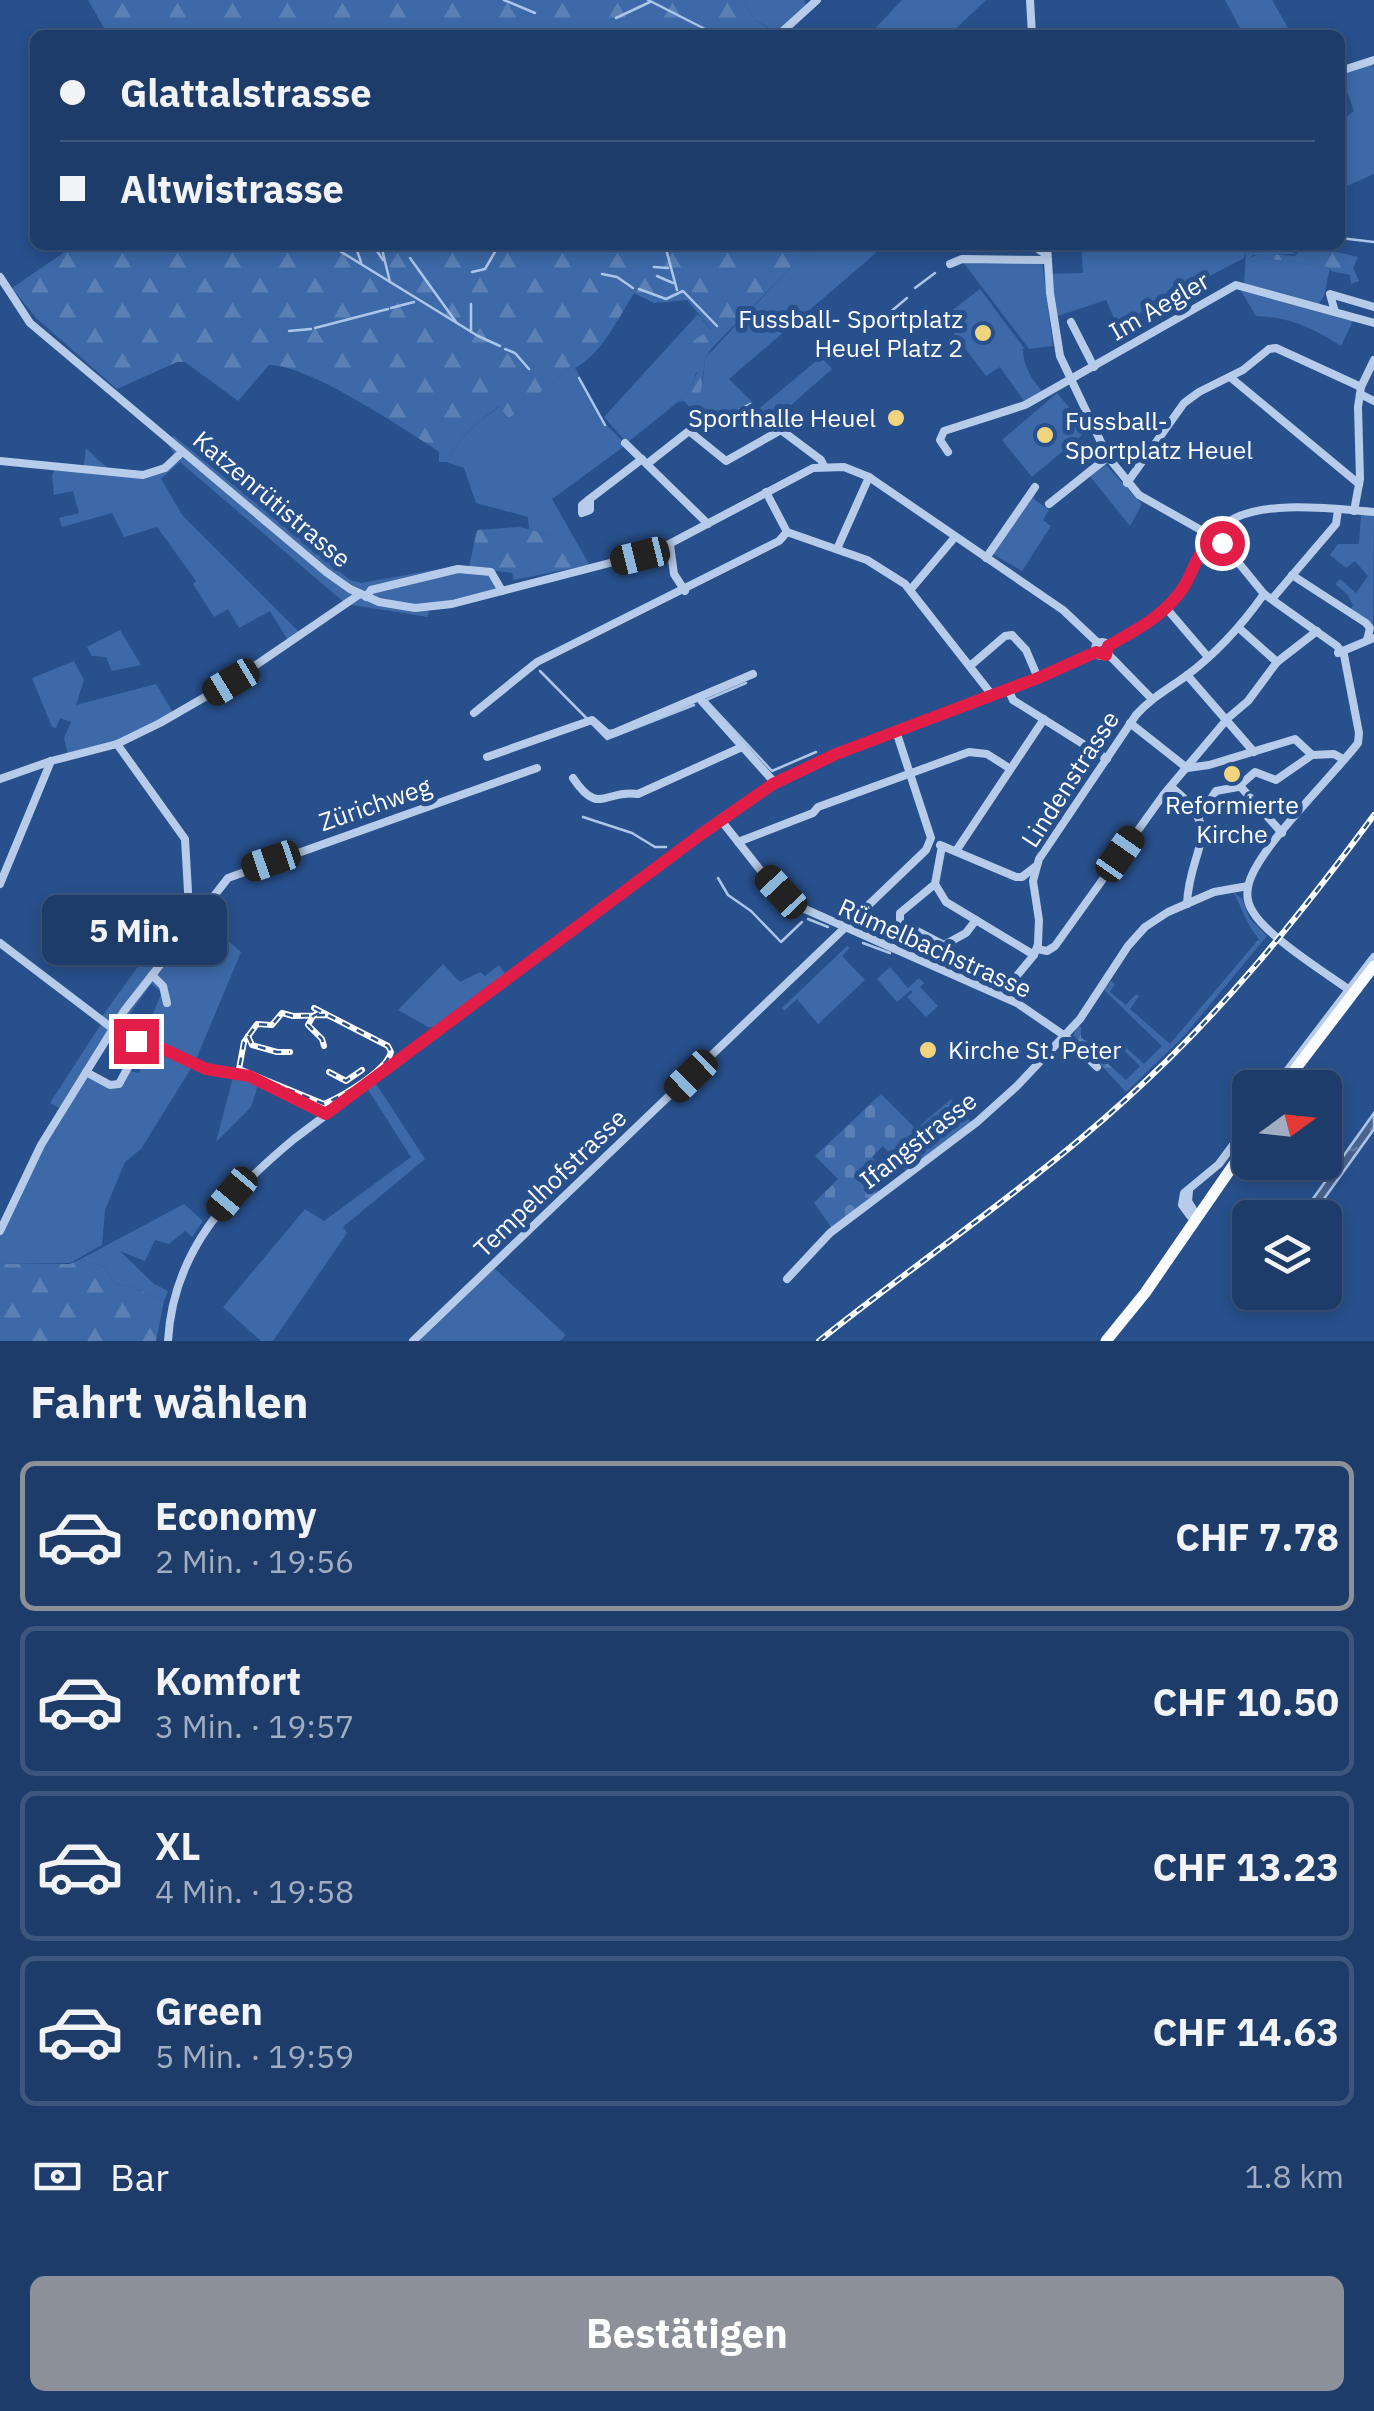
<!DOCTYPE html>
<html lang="de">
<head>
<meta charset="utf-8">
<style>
	:root { --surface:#1e3c69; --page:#2b4771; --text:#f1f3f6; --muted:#a1adc0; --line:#3c567d; --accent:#8c9099 }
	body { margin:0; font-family:"IBM Plex Sans",sans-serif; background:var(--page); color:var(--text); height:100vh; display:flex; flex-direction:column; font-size:38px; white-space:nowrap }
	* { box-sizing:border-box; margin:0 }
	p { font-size:32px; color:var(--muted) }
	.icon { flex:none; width:55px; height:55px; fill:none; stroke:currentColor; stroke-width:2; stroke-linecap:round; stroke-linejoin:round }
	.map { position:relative; height:1341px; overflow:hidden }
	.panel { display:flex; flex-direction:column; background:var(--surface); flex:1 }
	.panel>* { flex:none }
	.guide { position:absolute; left:30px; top:30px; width:1315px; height:220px; border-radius:15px; box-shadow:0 5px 15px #0003,0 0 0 2px var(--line); display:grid; align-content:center; height:220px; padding:0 30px; background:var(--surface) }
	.needle { width:65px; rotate:75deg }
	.controls { position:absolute; left:1232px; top:1070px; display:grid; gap:20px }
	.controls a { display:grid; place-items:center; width:110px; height:110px; border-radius:15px; background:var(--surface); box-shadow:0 5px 15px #0003,0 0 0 2px var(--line); font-size:50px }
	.end { position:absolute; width:45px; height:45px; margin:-22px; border:12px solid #e11d48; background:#fff; box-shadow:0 0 0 5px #fff }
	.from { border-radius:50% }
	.bubble { position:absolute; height:70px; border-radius:15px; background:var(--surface); box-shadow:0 5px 15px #0003,0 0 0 2px var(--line); font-size:32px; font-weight:700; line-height:70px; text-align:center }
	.car { position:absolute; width:30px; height:60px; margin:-30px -15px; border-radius:12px; box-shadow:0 0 8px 2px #0007; background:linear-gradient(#222 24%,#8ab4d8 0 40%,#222 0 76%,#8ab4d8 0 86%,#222 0) }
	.guide b { display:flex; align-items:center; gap:35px; height:95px; font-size:38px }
	.guide b+b { border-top:2px solid var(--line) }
	.guide i { width:25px; height:25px; background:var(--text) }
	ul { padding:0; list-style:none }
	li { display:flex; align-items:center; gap:30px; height:150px; margin:0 20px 15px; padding:0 10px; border:5px solid var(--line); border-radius:15px }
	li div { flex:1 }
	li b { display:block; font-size:38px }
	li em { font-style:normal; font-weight:700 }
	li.active { border-color:var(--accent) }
	li>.icon { width:90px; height:90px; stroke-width:1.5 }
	h2 { padding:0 30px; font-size:45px; line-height:120px }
	.pay { display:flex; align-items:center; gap:25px; height:110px; padding:0 30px; font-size:38px }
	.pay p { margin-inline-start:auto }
	.cta { display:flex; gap:20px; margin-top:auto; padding:20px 30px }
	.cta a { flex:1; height:115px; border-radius:15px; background:var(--accent); color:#fff; font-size:40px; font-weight:700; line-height:115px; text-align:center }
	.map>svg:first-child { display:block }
	.grass { fill:#3d69a8; fill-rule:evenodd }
	.forest { fill:url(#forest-firs) }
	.cemetery { fill:url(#cemetery-stones) }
	.water { fill:url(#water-ripples); stroke:#acc6ea; stroke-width:2.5 }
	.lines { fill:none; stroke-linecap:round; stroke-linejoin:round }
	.stream { stroke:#acc6ea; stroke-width:2.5 }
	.minor { stroke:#b7ccea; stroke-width:8 }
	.major { stroke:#fafcff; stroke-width:11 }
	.rail-casing { stroke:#fff; stroke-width:6 }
	.rail { stroke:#28508c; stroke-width:2.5; stroke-dasharray:8; stroke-linecap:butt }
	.route { stroke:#e11d48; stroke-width:12 }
	.poi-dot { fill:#f1d47e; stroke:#28508c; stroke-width:4 }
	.labels { text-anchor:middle; stroke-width:10; stroke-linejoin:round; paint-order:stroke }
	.street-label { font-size:25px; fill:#fff; stroke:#28508c }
	.poi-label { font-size:25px; fill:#fff; stroke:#28508c; text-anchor:end }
</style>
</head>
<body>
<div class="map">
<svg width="1374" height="1341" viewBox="0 0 1374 1341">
	<defs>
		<pattern id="forest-firs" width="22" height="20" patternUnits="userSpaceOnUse" patternTransform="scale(2.5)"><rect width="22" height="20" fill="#3d69a8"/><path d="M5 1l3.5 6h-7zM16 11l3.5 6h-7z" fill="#5a80b5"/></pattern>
		<pattern id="cemetery-stones" width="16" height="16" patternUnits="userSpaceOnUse" patternTransform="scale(2.5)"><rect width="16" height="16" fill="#3d69a8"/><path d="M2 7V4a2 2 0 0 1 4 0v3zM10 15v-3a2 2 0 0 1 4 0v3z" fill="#5a80b5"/></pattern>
		<pattern id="water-ripples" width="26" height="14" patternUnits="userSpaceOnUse" patternTransform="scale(2.5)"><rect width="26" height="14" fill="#48648f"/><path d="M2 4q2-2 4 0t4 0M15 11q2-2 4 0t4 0" fill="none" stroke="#637ba0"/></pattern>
	</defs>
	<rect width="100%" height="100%" fill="#28508c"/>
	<!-- grass -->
	<g class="grass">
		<path d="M743,0h61l3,6 -30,27 -23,-14z"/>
		<path d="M902,0h84l-37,35h-80z"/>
		<path d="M1225,0h47l20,35h-54l4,-3z"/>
		<path d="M1371,62l3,7v105l-34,15v-68l14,-10 -14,-38z"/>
		<path d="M818,245h51l7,8 -147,126 24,24 -40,19 -9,-6 -4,3 -8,-9 11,-30 2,-22 84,-89z"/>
		<path d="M1081,245h191l25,9 -44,1 -4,4 4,3 9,-4 68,9 -6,29 -8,12 38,11 -13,27c-27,-18 -53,-29 -85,-30l-18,-30 6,-3 2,-30 -2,5 -127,67 -11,-25 -51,17 -4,-43 32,-1z"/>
		<path d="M963,262h79l11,84 -24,3z"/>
		<path d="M980,289l44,59 -4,4 3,-2c0,15 9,30 19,41l-18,10 -24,-34 -14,9 -44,-58z"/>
		<path d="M698,314l13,16 -19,55 -14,17 -51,41 -23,-26z"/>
		<path d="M821,357l11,12 -59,52 -13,-13z"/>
		<path d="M573,364l32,59 21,22 -74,54 37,65 -11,3c-6,-21 -28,-33 -49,-38l-1,-12 -52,-14 -12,-35 -17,-6c12,-26 30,-39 53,-56l7,12 7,-3z"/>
		<path d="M1057,393l31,37 -56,47 -30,-37z"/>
		<path d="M174,436l176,144 11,3 78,-14v5l22,-4 27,2 9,13 -1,5 -67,15 -1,12 -82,-13 -166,-142 -19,17 22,37 118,118 -12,8 -19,-31 -31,17 -11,-19 -14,8 -21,-33 3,-3 -39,-54 -33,10 -12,-24 -50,14 -3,-9 20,-5 -6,-22 -19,4 -2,-20 3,-6 28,2 3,-23c7,6 17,18 26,22 21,9 48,-1 63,-15l-8,-12z"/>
		<path d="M1105,464l37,40 -12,22 -41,-51z"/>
		<path d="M1035,492l-1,7 15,11 -6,10 8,6 -29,45 -29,-17z"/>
		<path d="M1361,515h13l-1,111 -23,-16 3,-5 -6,-11 -12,-10 5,-5 16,14 12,-17 -13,-15 -9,7 -16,-13 8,-11h21z"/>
		<path d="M120,630l21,35 -29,6 -6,-14 -14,-1 -5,-9z"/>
		<path d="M74,661l10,19 -8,25 80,-21 18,30 -58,29 -48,13 -4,-18 7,-16 -11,-4 -4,10 -4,-1 -20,-49z"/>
		<path d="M187,898l1,31 12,-13 41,36 -46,110 -54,87 -16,13 -20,48 -3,35 -32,18 -70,1v-31l63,-123 -13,-7 53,-82 -2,-3zM151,984l11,8 -12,29 9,6 -20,46 -9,-2 -12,15 -29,-14z"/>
		<path d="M847,946l3,2 -8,8 23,24 -47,44 -21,-25 -13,12 -2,-3z"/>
		<path d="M443,964l17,18 20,-10 5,4 14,-11 6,9 -70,53h-7l-30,-17z"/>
		<path d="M890,967l18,21 11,-10 5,5 -4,4 18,19 -12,11 -19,-20 6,-5 -2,-2 -14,12 -20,-23z"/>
		<path d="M234,1074l25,8 -8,25 -35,35z"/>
		<path d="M375,1082l50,77 -82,68 4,6 -74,108h-12l-38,-34 82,-98 19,12 87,-64 -44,-69z"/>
		<path d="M184,1204l19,17 -11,16 -7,-6 -16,13 -14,-4 -10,21 -25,-10 34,33 14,7 -4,10 -34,-15 -15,-2 -12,-18 -24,-6z"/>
		<path d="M493,1267l73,68 -6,6h-140l-2,-3z"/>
	</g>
	<!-- forest -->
	<g class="forest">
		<path d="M88,0h655l11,19 25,16h-671z"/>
		<path d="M75,245h743l-29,24 -78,80 -6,9 -4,34 -9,18 -8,-9 -6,1 14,-17 5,-12 -7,-11 3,-21 18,-12 -24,-29 -33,3 -20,-10c-15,24 -33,62 -59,75l-3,-3 -58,50 -6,3 -9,-12c-22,17 -40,30 -52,56h-8v-10l-8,-6c-36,-22 -122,-81 -162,-81l-31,36 -53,-39h-8l-60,27 -81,-71 -24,-30z"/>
		<path d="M1292,245h16l50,12 -5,11 6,13 -8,3 -1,-9 -19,-4 -2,-4 -67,-9 -9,4 -4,-3c12,-10 31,-3 46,-3l3,-3z"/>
		<path d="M519,527c25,5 52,14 59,40l-64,13 -2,-7 -43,-6 8,-37z"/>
		<path d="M1233,892l9,7 8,20 17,17 -83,100 -58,56 -53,-57 5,-10 3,2v11l14,8 1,7 30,27 14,-14 -21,-20 2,-3 23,21 18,-18 -58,-56 7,-9 4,3 -5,8 16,13 10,-11 3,2 -9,13 40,35 89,-105c-13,-15 -17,-32 -26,-47z"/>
		<path d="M79,1260l24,6 12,18 15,2 34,15 -8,40h-156v-77h70z"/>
	</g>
	<!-- cemetery -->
	<path class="cemetery" d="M881,1094l35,35 35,-30 21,24 -64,50 -25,-27 -11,11 4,5 -10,16 15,16 -47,37 -20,-28 24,-24 -23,-23z"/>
	<!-- water -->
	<path class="water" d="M1374,1113v16l-63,88h-11z"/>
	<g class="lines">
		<!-- stream -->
		<g class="stream">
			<path d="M504,0l31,13"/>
			<path d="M648,0l57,29"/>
			<path d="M616,18l34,-16"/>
			<path d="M1340,238l34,4"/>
			<path d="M330,245l148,91 22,10"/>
			<path d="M355,245l6,17"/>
			<path d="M373,245l10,15"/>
			<path d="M381,245l9,37"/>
			<path d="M666,249l11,41"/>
			<path d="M410,258l46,64"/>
			<path d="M654,267l14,1"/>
			<path d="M472,272l13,-3 14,-24"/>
			<path d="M602,274l15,3 16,11"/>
			<path d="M657,276l16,7"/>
			<path d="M915,288l20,-15"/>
			<path d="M639,289l27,10 17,-8 34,35"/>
			<path d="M471,304v28"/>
			<path d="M391,308l23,-6"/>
			<path d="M882,319l25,-21"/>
			<path d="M315,328l73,-19"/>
			<path d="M289,331l22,-2"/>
			<path d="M505,349l10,4 14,16"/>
			<path d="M579,378l26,47"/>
			<path d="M715,422l35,-18"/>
			<path d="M540,671l67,68 87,-34"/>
			<path d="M706,700l66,71 44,-19"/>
			<path d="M706,700l40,-17"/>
			<path d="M583,817l49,16 23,14h11"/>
			<path d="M718,878l10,17 23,16 30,31 21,-20"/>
			<path d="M808,919l20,8"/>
			<path d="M863,943l27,10"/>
		</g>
		<!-- minor -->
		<g class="minor">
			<path d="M1030,0l2,35"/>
			<path d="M784,30l33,-30"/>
			<path d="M1340,71l34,-11"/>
			<path d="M1032,245l15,10"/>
			<path d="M1047,245l3,48 10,63 48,101 31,38 69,39"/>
			<path d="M950,264l12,-5 86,1"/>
			<path d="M0,277l30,46 296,249 24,17 29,13 36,6 37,-4 204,-53 157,-83 31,-1 25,10 194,133 35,33"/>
			<path d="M1335,312l-5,-18 44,13"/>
			<path d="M1071,322l23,45"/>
			<path d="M1230,377l129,107"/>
			<path d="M1360,394l14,7"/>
			<path d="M625,443l83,81"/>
			<path d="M948,452l-8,-12 4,-9 81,-26 211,-120 138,38"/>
			<path d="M0,461l143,14 22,-7 17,-16"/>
			<path d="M647,464l42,-33 37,30 55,-31 40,30 3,6"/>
			<path d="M1127,483l57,-80 15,-11 44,-22 26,-21 7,-1 85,39"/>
			<path d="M766,492l21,40 80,28 38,24 87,111"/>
			<path d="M590,499v11l-8,3v-8l5,-4 55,-42"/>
			<path d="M1049,504l59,-47"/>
			<path d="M1354,511l6,-32 -2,-72 3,-20 13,-27"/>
			<path d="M1217,532c28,-36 115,-23 157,-20"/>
			<path d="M1220,540l44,54 73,52 7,9 15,78 -1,10c-26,34 -99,104 -109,140 -3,10 -2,20 4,29 14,24 71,60 95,77"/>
			<path d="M670,545l4,29 11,17"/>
			<path d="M837,549l32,-72"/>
			<path d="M986,558l49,-71"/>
			<path d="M1292,575l74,48 4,5 -3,12"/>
			<path d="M911,589l44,-52"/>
			<path d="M366,597l5,-7 87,-21 33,3 11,19"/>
			<path d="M1272,599l64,-75 2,-14"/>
			<path d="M1167,609l41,48"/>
			<path d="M1239,628l38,34"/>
			<circle cx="1102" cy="649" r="7"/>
			<path d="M1109,646c29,-17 58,-31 76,-61 8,-15 13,-31 24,-44"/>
			<path d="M1338,653l36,-15"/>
			<path d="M1108,654l43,44"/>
			<path d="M970,666l35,-30 7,-1 14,15 12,28"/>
			<path d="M1187,675l67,77"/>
			<path d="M1008,689l5,11 94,59"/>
			<path d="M699,698l76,85"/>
			<path d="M474,713l63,-51 242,-121 8,-9"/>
			<path d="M1130,723l57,45"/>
			<path d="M117,744l68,95 4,70 4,12"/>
			<path d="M487,757l105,-37 16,14 6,-1 139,-59"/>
			<path d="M1187,768l22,-3 86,-26 17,16 22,-1 9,5"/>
			<path d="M573,778c26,39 32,11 65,16l104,-47"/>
			<path d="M0,779l51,-18 66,-17 43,-21 71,-41 129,-88"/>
			<path d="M1240,786l42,47"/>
			<path d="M1171,787c56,44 18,60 16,117"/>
			<path d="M1200,815l16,-24 22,-4 17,-15 21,8 36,-25"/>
			<path d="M720,819l41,52 37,35 219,97 48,33 32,31"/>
			<path d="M738,842l75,-29 5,-6 151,-55 18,2 22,14"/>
			<path d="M940,845l76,32h6l13,-10"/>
			<path d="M942,846l-7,38 11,18 88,53"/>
			<path d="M956,851l88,-132"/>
			<path d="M0,884l51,-123"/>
			<path d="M935,884l-35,29v9l44,23 22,-12 10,-13"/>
			<path d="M0,943l125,95 23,5 58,26 43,7 78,38"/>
			<path d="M1037,949l10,2 8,-5 109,-152 64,-76 20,-17 29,-39 40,-31"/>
			<path d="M948,971l4,-21 -3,-5"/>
			<path d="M152,975l11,11 4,17"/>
			<path d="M1001,995l33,-40 4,-11 1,-24 -6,-39 6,-22 97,-144c15,-17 32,-26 50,-39 31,-23 56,-51 78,-82"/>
			<path d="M86,1072l24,13 9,-1 13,-24v-20"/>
			<path d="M1274,1088l100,-131"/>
			<path d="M1189,1191l-1,10 6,10"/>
			<path d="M1190,1216l-8,-11 2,-12 35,-29 31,-42"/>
			<path d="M0,1231l41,-86 83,-134 104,-133 309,-110"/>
			<path d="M787,1279l43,-46 147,-111 40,-36 63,-67 48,-73 17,-19 23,-15 46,-20 34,-6"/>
			<path d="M168,1341c5,-90 60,-147 126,-202l426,-320c74,-53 157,-82 241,-113 45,-16 93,-31 135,-54"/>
			<path d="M413,1341l513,-491 5,-12 -35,-107"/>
		</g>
		<!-- major -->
		<g class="major">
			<path d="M1281,1088l93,-122"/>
			<path d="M1106,1341l39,-48 105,-152"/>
		</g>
		<!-- rail casing -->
		<g class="rail-casing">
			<g id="rail">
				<path d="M314,1008l74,38 3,6c-5,19 -49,44 -67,52l-85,-35 5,-27 13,-18 15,1 10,-12 11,3 34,-1"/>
				<path d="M319,1013l-6,3 -5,9 14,14 2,7"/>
				<path d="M248,1036l4,9 25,7h13"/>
				<path d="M329,1072l17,9 16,-11"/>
				<path d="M819,1341c101,-81 209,-153 305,-240 95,-85 175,-184 250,-286"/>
			</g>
		</g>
		<!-- rail -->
		<use href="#rail" class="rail"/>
	</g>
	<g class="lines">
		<!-- route -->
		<path class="route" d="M136,1041l12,1 58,27 43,7 77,38 374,-279 73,-51 63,-30 202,-76 58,-26 10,3 2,-9c30,-17 58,-31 77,-61 8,-15 13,-31 24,-44l13,2"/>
	</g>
	<!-- markers -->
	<g class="poi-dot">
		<circle cx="983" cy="333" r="10"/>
		<circle cx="896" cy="418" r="10"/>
		<circle cx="1045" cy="435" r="10"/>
		<circle cx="1232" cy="774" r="10"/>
		<circle cx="928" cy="1050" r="10"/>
	</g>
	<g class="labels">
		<!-- street labels -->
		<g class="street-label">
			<text transform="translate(1159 306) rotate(-30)" y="9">Im Aegler</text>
			<text transform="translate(272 499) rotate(40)" y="9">Katzenrütistrasse</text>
			<text transform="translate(1070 779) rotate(-57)" y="9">Lindenstrasse</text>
			<text transform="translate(375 804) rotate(-19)" y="9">Zürichweg</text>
			<text transform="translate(935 948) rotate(24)" y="9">Rümelbachstrasse</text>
			<text transform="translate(918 1140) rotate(-38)" y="9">Ifangstrasse</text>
			<text transform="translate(550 1183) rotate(-44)" y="9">Tempelhofstrasse</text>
		</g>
		<!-- poi labels -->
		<g class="poi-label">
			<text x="963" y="328">Fussball- Sportplatz<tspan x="963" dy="29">Heuel Platz 2</tspan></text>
			<text x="876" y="427">Sporthalle Heuel</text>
			<text x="1065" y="430" text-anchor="start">Fussball-<tspan x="1065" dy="29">Sportplatz Heuel</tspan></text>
			<text x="1232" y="814" text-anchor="middle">Reformierte<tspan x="1232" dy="29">Kirche</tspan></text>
			<text x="948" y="1059" text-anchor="start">Kirche St. Peter</text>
		</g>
	</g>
</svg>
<div class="controls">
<a><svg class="needle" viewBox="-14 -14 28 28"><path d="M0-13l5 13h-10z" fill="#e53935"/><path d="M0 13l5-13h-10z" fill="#a1adc0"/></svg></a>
<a><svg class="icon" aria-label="layers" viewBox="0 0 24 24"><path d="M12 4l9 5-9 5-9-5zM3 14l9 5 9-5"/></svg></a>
</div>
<i class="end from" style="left:1222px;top:543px"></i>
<i class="end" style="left:136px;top:1041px"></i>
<div class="bubble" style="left:42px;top:895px;width:185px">5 Min.</div>
<i class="car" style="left:640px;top:556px;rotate:256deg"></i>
<i class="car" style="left:231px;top:682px;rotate:239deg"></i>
<i class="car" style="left:1120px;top:854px;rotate:35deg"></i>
<i class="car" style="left:271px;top:861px;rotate:251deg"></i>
<i class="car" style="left:781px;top:892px;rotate:317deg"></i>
<i class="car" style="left:691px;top:1076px;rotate:226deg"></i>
<i class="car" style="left:232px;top:1194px;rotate:220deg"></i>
<div class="guide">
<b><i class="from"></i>Glattalstrasse</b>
<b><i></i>Altwistrasse</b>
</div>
</div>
<section class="panel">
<h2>Fahrt wählen</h2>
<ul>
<li class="active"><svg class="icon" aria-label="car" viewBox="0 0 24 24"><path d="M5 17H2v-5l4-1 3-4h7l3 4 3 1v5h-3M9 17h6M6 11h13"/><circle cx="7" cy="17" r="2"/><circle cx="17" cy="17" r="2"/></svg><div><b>Economy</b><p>2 Min. · 19:56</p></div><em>CHF 7.78</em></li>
<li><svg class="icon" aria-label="car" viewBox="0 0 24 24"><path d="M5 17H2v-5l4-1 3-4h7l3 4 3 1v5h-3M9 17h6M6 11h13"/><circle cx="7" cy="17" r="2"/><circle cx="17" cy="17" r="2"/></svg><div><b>Komfort</b><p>3 Min. · 19:57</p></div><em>CHF 10.50</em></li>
<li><svg class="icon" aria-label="car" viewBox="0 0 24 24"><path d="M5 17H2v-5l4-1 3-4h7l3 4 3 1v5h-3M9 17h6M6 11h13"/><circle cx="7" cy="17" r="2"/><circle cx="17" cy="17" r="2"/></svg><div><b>XL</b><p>4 Min. · 19:58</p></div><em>CHF 13.23</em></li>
<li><svg class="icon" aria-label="car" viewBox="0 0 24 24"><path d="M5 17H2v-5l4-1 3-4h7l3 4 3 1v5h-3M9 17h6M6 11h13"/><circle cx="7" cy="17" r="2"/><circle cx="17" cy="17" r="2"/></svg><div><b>Green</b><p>5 Min. · 19:59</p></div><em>CHF 14.63</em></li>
</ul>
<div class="pay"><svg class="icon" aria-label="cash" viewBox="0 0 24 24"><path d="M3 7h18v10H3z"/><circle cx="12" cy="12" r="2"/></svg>Bar<p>1.8 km</p></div>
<div class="cta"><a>Bestätigen</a></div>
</section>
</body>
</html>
